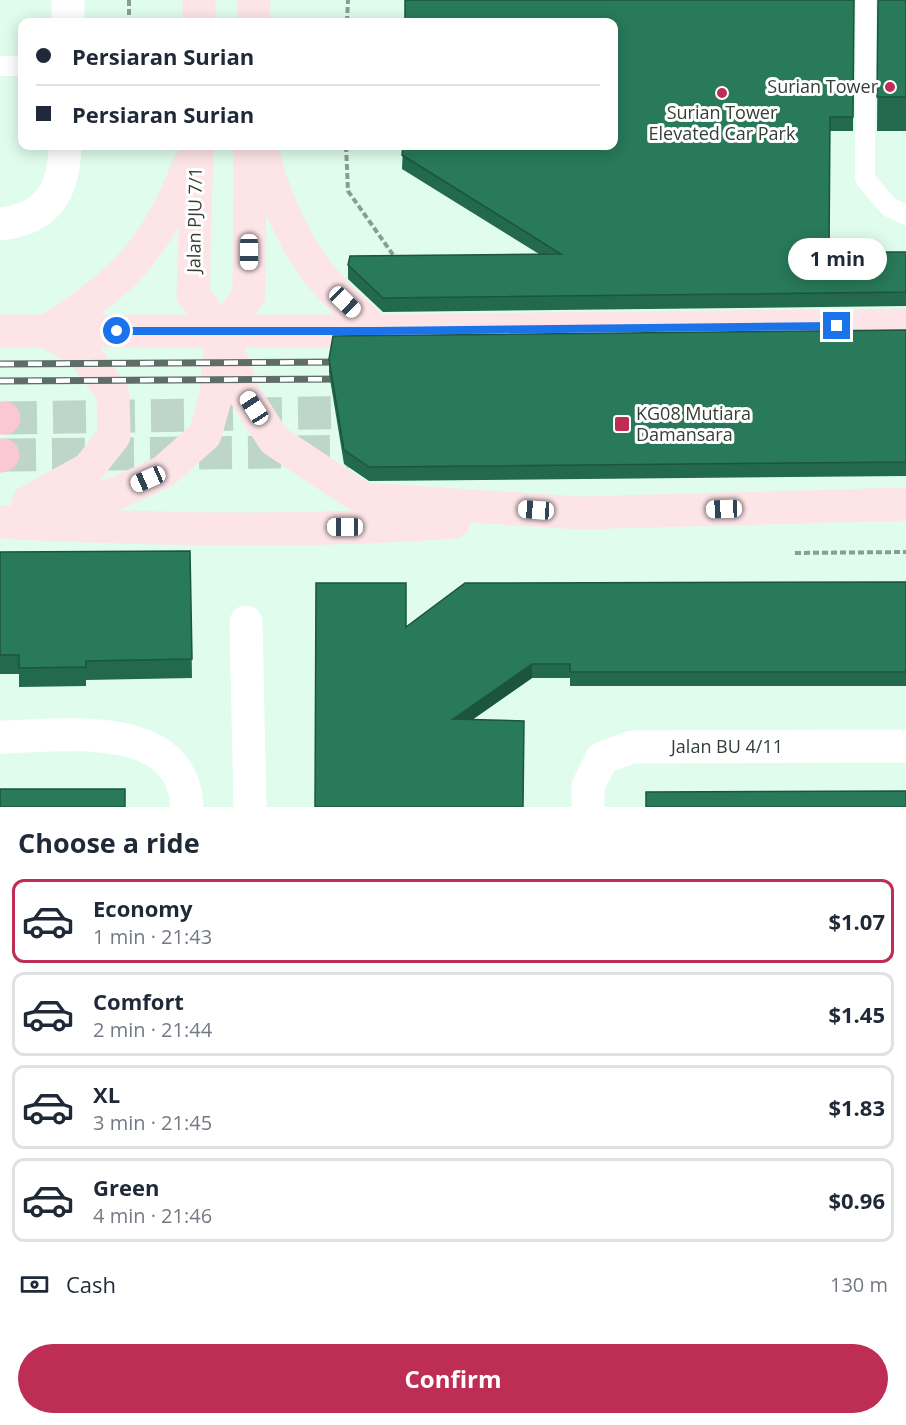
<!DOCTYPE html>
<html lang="en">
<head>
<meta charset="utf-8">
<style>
	:root { --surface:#fff; --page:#f6f6f7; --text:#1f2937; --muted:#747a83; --line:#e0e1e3; --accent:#bd2d54 }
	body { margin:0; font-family:"Open Sans",sans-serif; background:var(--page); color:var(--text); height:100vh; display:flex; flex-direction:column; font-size:22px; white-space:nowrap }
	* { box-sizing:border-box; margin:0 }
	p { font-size:20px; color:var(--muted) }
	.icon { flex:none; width:33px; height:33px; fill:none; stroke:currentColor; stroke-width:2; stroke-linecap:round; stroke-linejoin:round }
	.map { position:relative; height:807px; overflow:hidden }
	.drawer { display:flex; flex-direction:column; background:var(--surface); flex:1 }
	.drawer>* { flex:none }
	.banner { position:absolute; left:18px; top:18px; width:600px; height:132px; border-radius:12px; box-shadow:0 3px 15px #0003; display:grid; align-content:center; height:132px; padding:0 18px; background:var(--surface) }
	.end { position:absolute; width:27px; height:27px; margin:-14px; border:8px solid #1a73e8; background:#fff; box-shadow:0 0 0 3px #fff }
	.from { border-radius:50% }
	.bubble { position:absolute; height:42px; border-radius:21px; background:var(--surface); box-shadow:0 3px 15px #0003; font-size:20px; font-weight:700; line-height:42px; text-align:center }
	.car { position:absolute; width:18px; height:36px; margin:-18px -9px; border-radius:8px; box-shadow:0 0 4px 2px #0007; background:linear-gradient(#fff 24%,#345 0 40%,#fff 0 76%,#345 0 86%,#fff 0) }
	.banner b { display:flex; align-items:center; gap:21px; height:57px; font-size:22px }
	.banner b+b { border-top:2px solid var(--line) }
	.banner i { width:15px; height:15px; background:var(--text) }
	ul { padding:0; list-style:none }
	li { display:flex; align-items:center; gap:18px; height:84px; margin:0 12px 9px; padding:0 6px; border:3px solid var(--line); border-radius:12px }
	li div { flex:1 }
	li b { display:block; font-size:22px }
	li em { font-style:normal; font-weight:700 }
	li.selected { border-color:var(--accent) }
	li>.icon { width:54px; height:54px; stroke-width:1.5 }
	h2 { padding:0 18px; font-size:27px; line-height:72px }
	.pay { display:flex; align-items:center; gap:15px; height:66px; padding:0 18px; font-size:22px }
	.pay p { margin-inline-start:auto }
	.action { display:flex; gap:12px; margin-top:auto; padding:12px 18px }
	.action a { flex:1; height:69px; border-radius:36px; background:var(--accent); color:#fff; font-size:24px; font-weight:700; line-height:69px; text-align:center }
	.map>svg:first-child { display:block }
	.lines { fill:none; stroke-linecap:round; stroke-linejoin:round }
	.primary-tunnel { stroke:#bdd6c9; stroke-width:33; stroke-dasharray:33 16; stroke-linecap:butt }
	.path { stroke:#899d92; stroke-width:4; stroke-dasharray:6 3; stroke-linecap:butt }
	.lane { stroke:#fff; stroke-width:20 }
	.street { stroke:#fff; stroke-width:33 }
	.secondary { stroke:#fde4e7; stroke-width:33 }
	.primary { stroke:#fac8d0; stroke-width:33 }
	.rail-casing { stroke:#5e6d65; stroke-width:7 }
	.rail { stroke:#fff; stroke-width:4.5; stroke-dasharray:14; stroke-linecap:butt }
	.wall { fill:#22694d }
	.shaded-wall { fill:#1c553f }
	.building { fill:#287a5a; stroke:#1c553f; stroke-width:1.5 }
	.route { stroke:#1a73e8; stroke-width:8 }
	.poi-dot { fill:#bd2d54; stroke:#fff; stroke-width:2 }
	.labels { text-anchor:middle; stroke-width:6; stroke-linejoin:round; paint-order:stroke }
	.poi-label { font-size:18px; fill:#333e38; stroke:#fff; text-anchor:end }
	.street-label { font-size:18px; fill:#333e38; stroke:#fff }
</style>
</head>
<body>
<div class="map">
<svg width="906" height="807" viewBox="0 0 906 807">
	<rect width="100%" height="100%" fill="#dffced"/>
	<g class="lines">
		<!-- primary-tunnel -->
		<g class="primary-tunnel">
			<path d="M4,418l376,-6"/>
			<path d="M3,455l382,-4"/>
		</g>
		<!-- path -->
		<g class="path">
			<path d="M129,0v22"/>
			<path d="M347,22l1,-22"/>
			<path d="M346,146l2,45 48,68"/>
			<path d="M795,553l111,-1"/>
		</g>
		<!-- lane -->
		<g class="lane">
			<path d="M866,0l-1,179 24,28 17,8"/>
			<path d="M0,66h22"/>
		</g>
		<!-- street -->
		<g class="street">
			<path d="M68,22v-22"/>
			<path d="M0,224c48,-5 64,-33 65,-78"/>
			<path d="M246,622l4,185"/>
			<path d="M0,737c62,-1 183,-20 187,70"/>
			<path d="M588,807v-21l14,-28 30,-11 274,-1"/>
		</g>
		<!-- secondary -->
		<g class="secondary">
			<path d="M199,22v-22"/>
			<path d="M253,22l1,-22"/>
			<path d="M197,146l-4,149 29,37 21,60 31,48 89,59 216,14 327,-9"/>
			<path d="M261,146c13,51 34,104 71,143 14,15 29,28 43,42"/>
			<path d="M0,331h375l531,-6"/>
			<path d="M46,331c76,-46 112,-84 143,-167"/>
			<path d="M28,502l60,-33 26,-33 -1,-42 -30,-42 -36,-20"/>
			<path d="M31,513l86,-20 46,-21 42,-37 11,-39 6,-64 27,-37 1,-149"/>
			<path d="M0,522c151,8 304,11 454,0"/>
		</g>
		<!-- primary -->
		<g class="primary">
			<path d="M0,418h4"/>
			<path d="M0,456l3,-1"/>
		</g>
		<!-- rail casing -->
		<g class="rail-casing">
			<g id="rail">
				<path d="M0,364l345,-2"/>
				<path d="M0,381l345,-2"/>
			</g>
		</g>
		<!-- rail -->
		<use href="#rail" class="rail"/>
	</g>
	<!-- wall -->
	<g class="wall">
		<path d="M854,0l-1,131h-23l-1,121h77v54l-523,6 -35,-33v-14l191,-11 -137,-85 1,-23z"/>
		<path d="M878,0h28v131h-29z"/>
		<path d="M906,330v146l-537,5 -25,-17 -15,-91v-14z"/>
		<path d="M190,551l2,127 -106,2v6l-67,1v-13h-19v-122z"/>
		<path d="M906,582v104h-336v-8h-38l-60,42 -66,-93z"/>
	</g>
	<!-- shaded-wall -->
	<path class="shaded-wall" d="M532,664v14l-79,55v-14z"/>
	<!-- building -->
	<g class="building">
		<path d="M405,0h449l-1,117h-23l-1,135h77v40l-523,6 -35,-33 2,-9 211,-2 -159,-99 1,-9h211v-124h-209z"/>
		<path d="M878,0h28v97h-29z"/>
		<path d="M906,330v132l-537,5 -25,-17 -15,-91 4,-23z"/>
		<path d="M190,551l2,108 -106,2v6l-67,1v-13h-19v-103z"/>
		<path d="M906,582v90h-336v-8h-38l-79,55 71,2 -1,86h-208l1,-224h90v44l59,-44z"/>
		<rect x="0" y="789" width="125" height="18"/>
		<path d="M906,791v16h-260v-15z"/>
	</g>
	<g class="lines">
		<!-- route -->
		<path class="route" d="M117,331h258l462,-5"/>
	</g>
	<!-- markers -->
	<g class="poi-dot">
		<circle cx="890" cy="87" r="6"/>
		<circle cx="722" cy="93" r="6"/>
		<rect x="614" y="416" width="16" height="16" rx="3"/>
	</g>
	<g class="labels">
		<!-- poi labels -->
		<g class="poi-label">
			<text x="878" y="93">Surian Tower</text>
			<text x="722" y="119" text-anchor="middle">Surian Tower<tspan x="722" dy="21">Elevated Car Park</tspan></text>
			<text x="636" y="420" text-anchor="start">KG08 Mutiara<tspan x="636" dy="21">Damansara</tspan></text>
		</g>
		<!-- street labels -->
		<g class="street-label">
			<text transform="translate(195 220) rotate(-89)" y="6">Jalan PJU 7/1</text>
			<text x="727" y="753">Jalan BU 4/11</text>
		</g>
	</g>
</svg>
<i class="end from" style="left:117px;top:331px"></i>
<i class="end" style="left:837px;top:326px"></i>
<div class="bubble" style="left:788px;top:238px;width:99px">1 min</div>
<i class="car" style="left:249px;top:252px;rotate:180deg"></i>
<i class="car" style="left:345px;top:302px;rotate:134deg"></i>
<i class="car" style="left:254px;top:408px;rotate:327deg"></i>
<i class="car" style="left:148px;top:479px;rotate:246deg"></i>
<i class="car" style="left:724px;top:509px;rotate:268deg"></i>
<i class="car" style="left:536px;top:510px;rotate:274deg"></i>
<i class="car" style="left:345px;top:527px;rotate:270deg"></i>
<div class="banner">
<b><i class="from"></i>Persiaran Surian</b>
<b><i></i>Persiaran Surian</b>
</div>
</div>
<section class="drawer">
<h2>Choose a ride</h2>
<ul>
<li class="selected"><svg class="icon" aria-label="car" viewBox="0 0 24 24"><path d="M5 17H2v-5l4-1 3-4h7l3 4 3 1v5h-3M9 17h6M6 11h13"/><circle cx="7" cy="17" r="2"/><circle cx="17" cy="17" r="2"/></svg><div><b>Economy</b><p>1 min · 21:43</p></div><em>$1.07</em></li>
<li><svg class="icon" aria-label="car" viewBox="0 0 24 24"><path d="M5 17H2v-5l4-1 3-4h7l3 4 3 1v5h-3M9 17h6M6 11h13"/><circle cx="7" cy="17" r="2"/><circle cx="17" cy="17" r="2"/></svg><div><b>Comfort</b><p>2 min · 21:44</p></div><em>$1.45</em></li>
<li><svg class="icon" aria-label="car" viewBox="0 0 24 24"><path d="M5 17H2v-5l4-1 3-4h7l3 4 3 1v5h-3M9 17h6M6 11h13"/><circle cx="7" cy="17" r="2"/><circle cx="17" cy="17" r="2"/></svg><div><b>XL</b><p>3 min · 21:45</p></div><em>$1.83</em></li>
<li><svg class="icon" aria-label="car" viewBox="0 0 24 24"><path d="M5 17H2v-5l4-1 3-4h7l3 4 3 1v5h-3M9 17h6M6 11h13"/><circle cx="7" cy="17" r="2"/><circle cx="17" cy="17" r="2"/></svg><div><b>Green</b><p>4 min · 21:46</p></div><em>$0.96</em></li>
</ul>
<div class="pay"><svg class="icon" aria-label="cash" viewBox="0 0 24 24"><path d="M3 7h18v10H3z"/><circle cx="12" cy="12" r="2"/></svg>Cash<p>130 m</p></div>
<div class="action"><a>Confirm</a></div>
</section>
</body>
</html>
